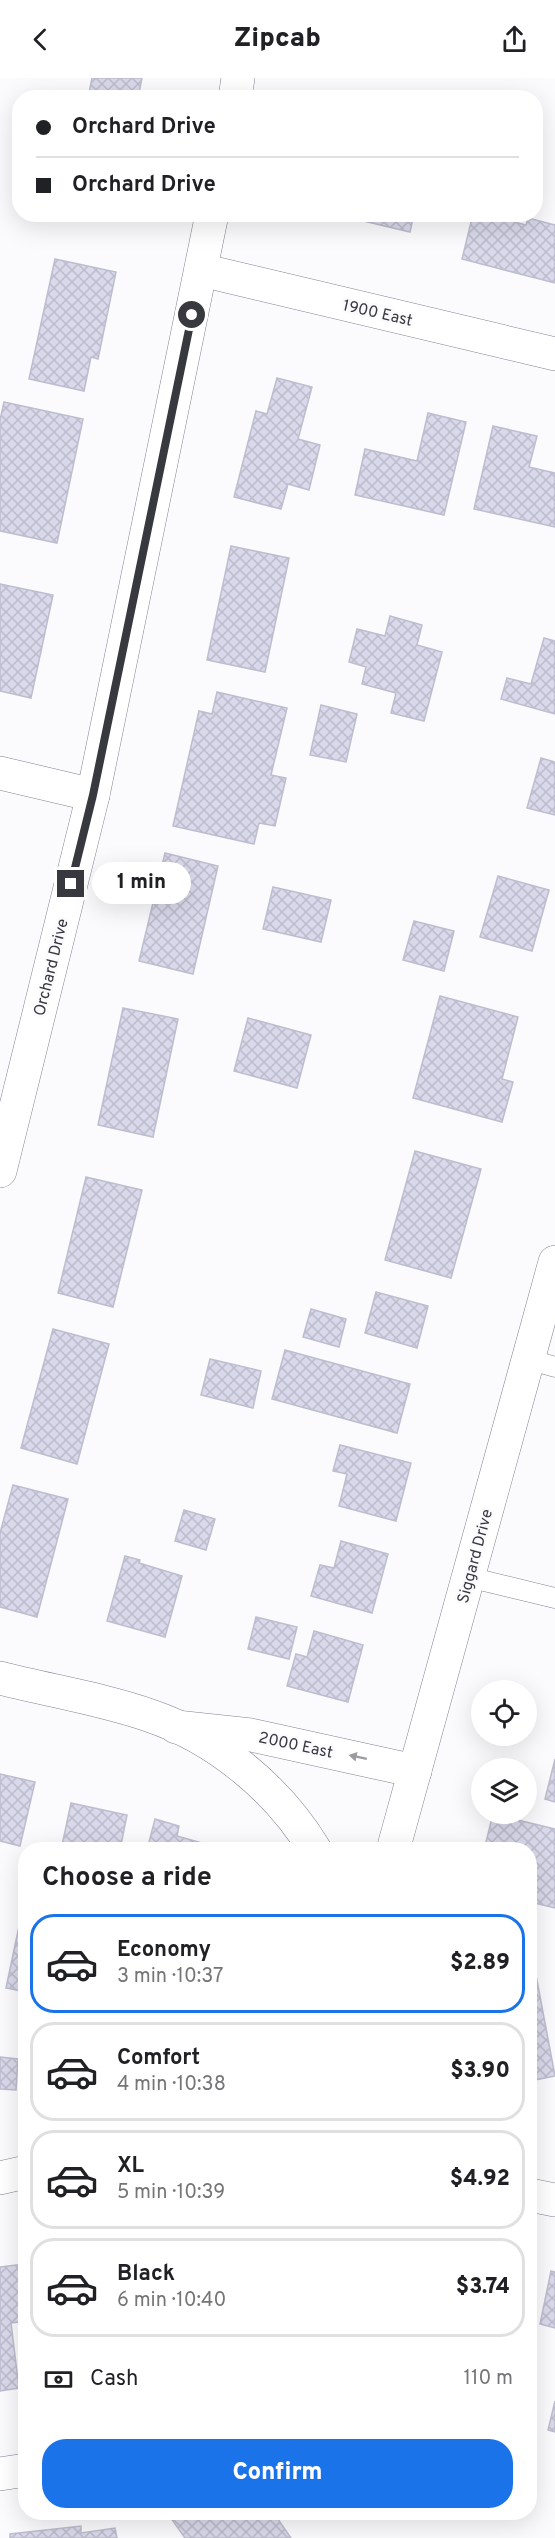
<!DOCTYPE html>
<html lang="en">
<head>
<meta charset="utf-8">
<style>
	:root { --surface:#fff; --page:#f2f2f2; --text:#202124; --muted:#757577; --line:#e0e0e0; --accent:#1a73e8 }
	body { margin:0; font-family:Overpass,sans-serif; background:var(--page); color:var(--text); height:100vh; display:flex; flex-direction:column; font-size:22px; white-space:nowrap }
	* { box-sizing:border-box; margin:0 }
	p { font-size:20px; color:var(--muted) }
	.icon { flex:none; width:33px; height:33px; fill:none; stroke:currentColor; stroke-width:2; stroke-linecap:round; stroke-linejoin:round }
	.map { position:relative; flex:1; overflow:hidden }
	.side { position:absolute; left:18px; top:1764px; width:519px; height:678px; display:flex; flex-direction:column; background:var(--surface); border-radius:24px; box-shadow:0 6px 24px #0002 }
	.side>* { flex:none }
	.hud { position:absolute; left:12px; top:12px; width:531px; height:132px; border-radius:24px; box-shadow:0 6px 24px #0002; display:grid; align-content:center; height:132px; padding:0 24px; background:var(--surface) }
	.buttons { position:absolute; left:471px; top:1602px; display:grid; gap:12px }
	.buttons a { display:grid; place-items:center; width:66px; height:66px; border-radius:50%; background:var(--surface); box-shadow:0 6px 24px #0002; font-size:30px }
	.end { position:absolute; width:27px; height:27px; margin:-14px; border:8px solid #38383f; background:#fff; box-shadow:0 0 0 3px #fff }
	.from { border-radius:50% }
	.bubble { position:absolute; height:42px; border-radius:21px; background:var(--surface); box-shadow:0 6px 24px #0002; font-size:20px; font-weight:800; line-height:42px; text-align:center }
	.hud b { display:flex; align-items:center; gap:21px; height:57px; font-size:22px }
	.hud b+b { border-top:2px solid var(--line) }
	.hud i { width:15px; height:15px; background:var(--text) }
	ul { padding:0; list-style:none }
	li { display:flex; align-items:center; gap:18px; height:99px; margin:0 12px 9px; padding:0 12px; border:3px solid var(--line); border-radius:24px }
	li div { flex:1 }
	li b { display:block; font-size:22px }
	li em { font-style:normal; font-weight:800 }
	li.active { border-color:var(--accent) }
	li>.icon { width:54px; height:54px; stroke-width:1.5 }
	h2 { padding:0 24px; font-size:27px; line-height:72px }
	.pay { display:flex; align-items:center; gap:15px; height:66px; padding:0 24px; font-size:22px }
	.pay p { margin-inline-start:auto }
	.action { display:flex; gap:12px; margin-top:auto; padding:12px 24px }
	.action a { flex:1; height:69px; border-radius:24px; background:var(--accent); color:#fff; font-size:24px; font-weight:800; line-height:69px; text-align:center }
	header { display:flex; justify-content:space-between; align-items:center; height:78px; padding:0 24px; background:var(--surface); font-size:27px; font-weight:800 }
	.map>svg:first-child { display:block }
	.building { fill:url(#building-cross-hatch); stroke:#bebdcf; stroke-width:1.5 }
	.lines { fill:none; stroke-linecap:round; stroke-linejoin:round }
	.lane-casing { stroke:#828292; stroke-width:21 }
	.street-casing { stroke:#828292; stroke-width:34 }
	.secondary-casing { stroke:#828292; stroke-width:34 }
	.lane { stroke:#fff; stroke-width:20 }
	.street { stroke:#fff; stroke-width:33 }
	.secondary { stroke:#fff; stroke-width:33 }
	.oneway { fill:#9c9c9f }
	.route { stroke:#38383f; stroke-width:8 }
	.labels { text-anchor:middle; stroke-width:5; stroke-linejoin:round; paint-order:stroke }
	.street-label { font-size:16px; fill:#38383f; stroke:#fbfbfe }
</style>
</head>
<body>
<header><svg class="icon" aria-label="back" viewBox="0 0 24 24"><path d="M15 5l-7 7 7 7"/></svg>Zipcab<svg class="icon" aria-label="share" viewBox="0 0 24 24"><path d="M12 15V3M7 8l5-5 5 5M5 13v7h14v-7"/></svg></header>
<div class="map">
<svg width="555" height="2460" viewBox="0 0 555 2460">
	<defs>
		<pattern id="building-cross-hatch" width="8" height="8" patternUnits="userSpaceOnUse" patternTransform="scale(1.5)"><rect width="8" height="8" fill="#d9d9eb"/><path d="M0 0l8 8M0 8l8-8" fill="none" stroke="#bbbbcb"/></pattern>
	</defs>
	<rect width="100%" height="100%" fill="#fbfbfe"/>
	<!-- building -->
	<g class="building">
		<path d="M92,0h50l-4,20h-50z"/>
		<path d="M334,136h80l-4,18z"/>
		<path d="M473,136h12l41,11 2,-7 27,7v58l-93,-24z"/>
		<path d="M55,181l61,13 -18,87 -7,-2 -7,34 -55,-12z"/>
		<path d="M277,300l35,9 -14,52 22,6 -11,45 -21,-6 -7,25 -47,-12 22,-86 11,3z"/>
		<path d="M4,324l79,17 -26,124 -57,-12v-111z"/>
		<path d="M428,335l38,9 -22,93 -89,-20 10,-46 52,12z"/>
		<path d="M493,348l44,10 -8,31 26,6v54l-81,-18z"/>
		<path d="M231,468l58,12 -24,114 -58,-12z"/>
		<path d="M0,506l53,11 -22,103 -31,-7z"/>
		<path d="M390,538l32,9 -5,20 25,7 -18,69 -33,-8 5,-20 -34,-9 4,-17 -17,-5 8,-33 28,7z"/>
		<path d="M544,560l11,3v73l-54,-15 6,-21 24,6z"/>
		<path d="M217,614l70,16 -16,67 15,3 -11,48 -16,-3 -5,21 -81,-18 26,-115 13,3z"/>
		<path d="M321,627l36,9 -11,48 -36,-7z"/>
		<path d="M541,680l14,4v53l-28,-7z"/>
		<path d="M165,775l53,13 -25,108 -54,-13z"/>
		<path d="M498,798l51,14 -17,61 -52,-14z"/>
		<path d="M273,809l58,13 -10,42 -58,-13z"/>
		<path d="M414,843l40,10 -10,40 -41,-11z"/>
		<path d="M440,918l78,21 -16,62 11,3 -11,40 -89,-24z"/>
		<path d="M123,930l55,11 -25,118 -55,-12z"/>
		<path d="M248,940l63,17 -14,53 -63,-17z"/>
		<path d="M415,1073l66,18 -30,109 -66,-18z"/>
		<path d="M86,1099l56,13 -29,117 -55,-14z"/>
		<path d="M376,1214l52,14 -11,42 -52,-15z"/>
		<path d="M311,1231l35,10 -7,28 -36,-10z"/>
		<path d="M53,1251l56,15 -32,120 -56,-16z"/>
		<path d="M285,1272l125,34 -13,49 -125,-34z"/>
		<path d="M210,1281l51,12 -8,37 -52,-13z"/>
		<path d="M340,1367l71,18 -15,58 -57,-15 8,-32 -14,-3z"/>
		<path d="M13,1407l55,14 -31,118 -37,-10v-74z"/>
		<path d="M184,1432l31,9 -9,31 -31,-9z"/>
		<path d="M341,1463l47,13 -16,59 -61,-17 9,-31 14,3z"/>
		<path d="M125,1478l15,4 -1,3 43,13 -17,61 -58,-16z"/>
		<path d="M256,1539l41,10 -8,32 -41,-10z"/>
		<path d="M314,1553l49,14 -15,57 -61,-16 9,-32 11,3z"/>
		<path d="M555,1681v43l-10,-3z"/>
		<path d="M0,1696l35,8 -15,64 -20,-5z"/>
		<path d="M71,1725l56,12 -7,35h-59z"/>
		<path d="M493,1736l62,15v79l-25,-6v-52h-46z"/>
		<path d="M155,1741l24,7 -2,10 39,11 -1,3h-68z"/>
		<path d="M22,1834l4,1v79l-20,-4z"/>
		<path d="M532,1876l23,122 -25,5v-126z"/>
		<path d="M21,1961h5l-2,52z"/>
		<path d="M0,1979l18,2 -2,31 -16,-1z"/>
		<path d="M24,2186l2,57 -15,2 8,65 -19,3v-124z"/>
		<path d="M551,2193l4,1v56l-15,-4z"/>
		<path d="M555,2323v31l-7,-2z"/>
		<path d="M176,2434h97l18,26h-106l-15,-21z"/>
		<path d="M81,2448v7l34,-5 2,10h-107v-4z"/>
	</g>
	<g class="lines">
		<!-- lane casing -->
		<g class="lane-casing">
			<g id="lane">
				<path d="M528,1281l27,8"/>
				<path d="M468,1499l87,21"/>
			</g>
		</g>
		<!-- street casing -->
		<g class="street-casing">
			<g id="street">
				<path d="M235,20l3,-20"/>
				<path d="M201,192l354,84"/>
				<path d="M0,695l93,22"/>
				<path d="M0,1093l93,-376 119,-581"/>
				<path d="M176,1649l75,8 164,36"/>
				<path d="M0,2100l26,-6"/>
				<path d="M0,2396l26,-4"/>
			</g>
		</g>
		<!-- secondary casing -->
		<g class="secondary-casing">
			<g id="secondary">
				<path d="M0,1600c50,13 103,21 151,38 67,23 128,74 164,134"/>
				<path d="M393,1772l162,-588"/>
				<path d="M530,2117l25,5"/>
			</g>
		</g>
		<!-- lane -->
		<use href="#lane" class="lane"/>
		<!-- street -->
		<use href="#street" class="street"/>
		<!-- secondary -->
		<use href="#secondary" class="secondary"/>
	</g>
	<!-- one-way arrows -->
	<defs><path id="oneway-solid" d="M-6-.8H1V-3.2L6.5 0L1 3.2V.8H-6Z" transform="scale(1.5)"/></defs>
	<use class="oneway" href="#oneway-solid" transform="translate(358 1679) rotate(-168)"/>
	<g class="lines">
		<!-- route -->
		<path class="route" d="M71,806l22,-89 99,-480"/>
	</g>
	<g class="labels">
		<!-- street labels -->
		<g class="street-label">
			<text transform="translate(378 234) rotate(13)" y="6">1900 East</text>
			<text transform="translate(50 889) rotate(-76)" y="6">Orchard Drive</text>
			<text transform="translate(474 1478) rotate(-75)" y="6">Siggard Drive</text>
			<text transform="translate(296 1666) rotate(12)" y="6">2000 East</text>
		</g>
	</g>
</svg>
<div class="buttons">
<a><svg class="icon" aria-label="locate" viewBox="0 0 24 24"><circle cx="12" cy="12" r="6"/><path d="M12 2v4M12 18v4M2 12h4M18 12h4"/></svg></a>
<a><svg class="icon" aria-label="layers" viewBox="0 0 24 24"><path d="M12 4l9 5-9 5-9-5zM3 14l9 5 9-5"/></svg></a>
</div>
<i class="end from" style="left:192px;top:237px"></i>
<i class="end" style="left:71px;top:806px"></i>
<div class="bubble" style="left:92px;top:784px;width:99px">1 min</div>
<div class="hud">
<b><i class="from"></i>Orchard Drive</b>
<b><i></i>Orchard Drive</b>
</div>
<section class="side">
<h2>Choose a ride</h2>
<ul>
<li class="active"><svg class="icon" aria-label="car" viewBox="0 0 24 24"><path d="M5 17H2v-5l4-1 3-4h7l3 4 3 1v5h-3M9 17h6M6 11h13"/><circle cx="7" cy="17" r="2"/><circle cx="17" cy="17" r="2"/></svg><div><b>Economy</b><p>3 min · 10:37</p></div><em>$2.89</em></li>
<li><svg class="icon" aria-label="car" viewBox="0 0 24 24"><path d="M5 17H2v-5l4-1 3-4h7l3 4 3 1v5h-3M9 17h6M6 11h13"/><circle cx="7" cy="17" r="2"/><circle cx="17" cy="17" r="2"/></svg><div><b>Comfort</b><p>4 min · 10:38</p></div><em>$3.90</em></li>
<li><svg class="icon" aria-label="car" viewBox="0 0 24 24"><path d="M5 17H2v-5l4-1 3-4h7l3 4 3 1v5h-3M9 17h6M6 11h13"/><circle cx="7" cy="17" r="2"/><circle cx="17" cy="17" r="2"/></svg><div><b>XL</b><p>5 min · 10:39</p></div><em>$4.92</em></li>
<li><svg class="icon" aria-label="car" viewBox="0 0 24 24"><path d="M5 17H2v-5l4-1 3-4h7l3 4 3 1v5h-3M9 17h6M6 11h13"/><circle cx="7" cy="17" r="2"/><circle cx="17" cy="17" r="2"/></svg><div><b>Black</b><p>6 min · 10:40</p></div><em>$3.74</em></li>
</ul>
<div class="pay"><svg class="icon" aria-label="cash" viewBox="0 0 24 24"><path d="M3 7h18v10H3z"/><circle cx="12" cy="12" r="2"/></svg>Cash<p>110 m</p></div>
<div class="action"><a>Confirm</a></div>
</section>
</div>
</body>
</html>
